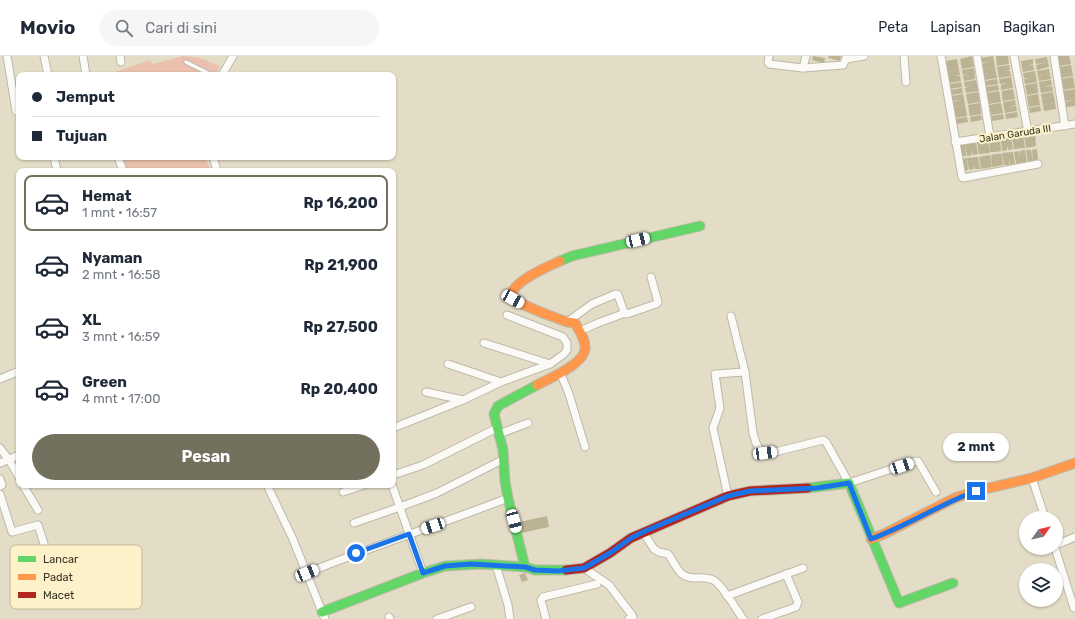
<!DOCTYPE html>
<html lang="id">
<head>
<meta charset="utf-8">
<style>
	:root { --surface:#fff; --page:#f6f6f7; --text:#1f2937; --muted:#747a83; --line:#e0e1e3; --accent:#74705e }
	body { margin:0; font-family:Rubik,sans-serif; background:var(--page); color:var(--text); height:100vh; display:flex; flex-direction:column; font-size:15px; white-space:nowrap }
	* { box-sizing:border-box; margin:0 }
	p { font-size:13px; color:var(--muted) }
	.icon { flex:none; width:22px; height:22px; fill:none; stroke:currentColor; stroke-width:2; stroke-linecap:round; stroke-linejoin:round }
	.map { position:relative; flex:1; overflow:hidden }
	.details { position:absolute; left:16px; top:112px; width:380px; height:320px; display:flex; flex-direction:column; background:var(--surface); border-radius:8px; box-shadow:0 1px 3px #0004 }
	.details>* { flex:none }
	.top-card { position:absolute; left:16px; top:16px; width:380px; height:88px; border-radius:8px; box-shadow:0 1px 3px #0004; display:grid; align-content:center; height:88px; padding:0 16px; background:var(--surface) }
	.needle { width:26px; rotate:56deg }
	.buttons { position:absolute; left:1019px; top:455px; display:grid; gap:8px }
	.buttons a { display:grid; place-items:center; width:44px; height:44px; border-radius:50%; background:var(--surface); box-shadow:0 1px 3px #0004; font-size:20px }
	.end { position:absolute; width:18px; height:18px; margin:-9px; border:5px solid #1a73e8; background:#fff; box-shadow:0 0 0 2px #fff }
	.from { border-radius:50% }
	.bubble { position:absolute; height:28px; border-radius:14px; background:var(--surface); box-shadow:0 1px 3px #0004; font-size:13px; font-weight:700; line-height:28px; text-align:center }
	.car { position:absolute; width:12px; height:24px; margin:-12px -6px; border-radius:5px; box-shadow:0 0 3px 1px #0007; background:linear-gradient(#fff 24%,#345 0 40%,#fff 0 76%,#345 0 86%,#fff 0) }
	.top-card b { display:flex; align-items:center; gap:14px; height:38px; font-size:15px }
	.top-card b+b { border-top:1px solid var(--line) }
	.top-card i { width:10px; height:10px; background:var(--text) }
	ul { padding:7px 0 0; list-style:none }
	li { display:flex; align-items:center; gap:12px; height:56px; margin:0 8px 6px; padding:0 8px; border:2px solid transparent; border-radius:8px }
	li div { flex:1 }
	li b { display:block; font-size:15px }
	li em { font-style:normal; font-weight:700 }
	li.current { border-color:var(--accent) }
	li>.icon { width:36px; height:36px; stroke-width:1.5 }
	.cta { display:flex; gap:8px; margin-top:auto; padding:8px 16px }
	.cta a { flex:1; height:46px; border-radius:24px; background:var(--accent); color:#fff; font-size:16px; font-weight:700; line-height:46px; text-align:center }
	header { display:flex; align-items:center; gap:24px; box-sizing:border-box; height:56px; padding:0 20px; background:var(--surface); border-bottom:1px solid var(--line) }
	header strong { font-size:19px }
	nav { display:flex; gap:22px; margin-inline-start:auto; font-size:14px }
	.search { width:280px; height:36px; background:var(--page); display:flex; align-items:center; gap:10px; box-sizing:border-box; padding:0 14px; border-radius:22px; color:var(--muted); font-size:15px }
	.map>svg:first-child { display:block }
	.green { fill:#ebc0ad }
	.building { fill:#bbb394 }
	.lines { fill:none; stroke-linecap:round; stroke-linejoin:round }
	.lane-casing { stroke:#beb9a8; stroke-width:5.5 }
	.street-casing { stroke:#beb9a8; stroke-width:9 }
	.fast-casing { stroke:#beb9a8; stroke-width:11 }
	.slow-casing { stroke:#beb9a8; stroke-width:11 }
	.jam-casing { stroke:#beb9a8; stroke-width:11 }
	.lane { stroke:#fbfaf7; stroke-width:3.5 }
	.street { stroke:#fbfaf7; stroke-width:7 }
	.fast { stroke:#63d668; stroke-width:9 }
	.slow { stroke:#ff974d; stroke-width:9 }
	.jam { stroke:#b3261e; stroke-width:9 }
	.route { stroke:#1a73e8; stroke-width:5 }
	.labels { text-anchor:middle; stroke-width:4; stroke-linejoin:round; paint-order:stroke }
	.street-label { font-size:10px; fill:#393525; stroke:#fcf1c8 }
	.key { fill:#fcf1c8; stroke:#c2b997; stroke-width:1 }
	.key-label { font-size:11px; fill:#393525 }
</style>
</head>
<body>
<header>
<strong>Movio</strong>
<div class="search"><svg class="icon" aria-label="search" viewBox="0 0 24 24"><circle cx="10" cy="10" r="6"/><path d="M15 15l6 6"/></svg>Cari di sini</div>
<nav><a>Peta</a><a>Lapisan</a><a>Bagikan</a></nav>
</header>
<div class="map">
<svg width="1075" height="563" viewBox="0 0 1075 563">
	<rect width="100%" height="100%" fill="#e3ddc7"/>
	<!-- green -->
	<g class="green">
		<path d="M183,0l17,2 20,8 -5,9h-106l6,-3 35,-12 3,4z"/>
		<path d="M119,101h86l6,14h-87z"/>
	</g>
	<!-- building -->
	<g class="building">
		<path d="M813,0l12,2 -1,5 -12,-3z"/>
		<path d="M829,0h12l-1,5 -12,-3z"/>
		<path d="M972,0l1,6 -6,1 6,-1 1,5 -12,2 -2,-10z"/>
		<path d="M993,0l2,11 -12,2 -1,-5 6,-2 -6,1 -1,-5z"/>
		<path d="M996,0h12l1,8 -12,2z"/>
		<path d="M1057,0h12l2,8 -12,2 -1,-5 7,-2 -7,2z"/>
		<path d="M1047,1l1,5 -12,2 -1,-5z"/>
		<path d="M957,3l2,11 -12,2 -2,-11z"/>
		<path d="M1033,3v5l-6,2 6,-1 1,5 -11,2 -2,-11z"/>
		<path d="M1048,6l1,5 -12,3 -1,-5z"/>
		<path d="M1009,9l1,5 -5,1h5l1,5 -12,2 -2,-11z"/>
		<path d="M1071,9l2,11 -12,2 -1,-5 5,-1 -5,1 -1,-6z"/>
		<path d="M995,11l1,6 -12,2 -1,-6z"/>
		<path d="M974,12l1,11 -11,2 -1,-5 6,-2 -6,1 -1,-5z"/>
		<path d="M1049,13l1,5 -12,2 -1,-5z"/>
		<path d="M959,14l1,5 -5,1h5l1,5 -12,2 -2,-11z"/>
		<path d="M1035,15l2,11 -12,2 -1,-5 5,-1h-5l-1,-5z"/>
		<path d="M996,17l1,5 -12,2 -1,-5z"/>
		<path d="M1050,18l1,5 -12,2 -1,-5z"/>
		<path d="M1011,21l2,11 -12,2v-5l6,-2 -7,1 -1,-5z"/>
		<path d="M1073,21l2,11 -12,2 -2,-11z"/>
		<path d="M997,23l1,5 -12,2 -1,-5z"/>
		<path d="M976,24l2,11 -12,2 -1,-5 5,-2 -5,1 -1,-5z"/>
		<path d="M1051,24l1,5 -9,2 9,-1 1,5 -12,2 -2,-11z"/>
		<path d="M961,26l1,5 -12,2v-5z"/>
		<path d="M1037,27l1,10 -11,2 -2,-10z"/>
		<path d="M998,29l1,5 -12,2 -1,-5z"/>
		<path d="M962,32l1,5 -12,2 -1,-5z"/>
		<path d="M1013,33l2,10 -12,2 -1,-5 6,-1 -6,1v-5z"/>
		<path d="M1075,33v11l-10,1 -2,-10z"/>
		<path d="M999,35l2,11 -12,2 -2,-11z"/>
		<path d="M978,36l2,10 -12,2 -2,-10z"/>
		<path d="M1053,36l1,5 -12,2 -1,-5z"/>
		<path d="M963,38l2,11 -12,2 -1,-5 9,-2 -9,1 -1,-5z"/>
		<path d="M1038,38l2,11 -11,2 -2,-11z"/>
		<path d="M1054,41l1,6 -12,2 -1,-6z"/>
		<path d="M1015,44l1,5 -7,2 7,-1 1,5 -12,2 -2,-11z"/>
		<path d="M1075,44v6l-9,1 -1,-5z"/>
		<path d="M980,47l1,11 -11,2 -2,-11z"/>
		<path d="M1001,47l2,10 -12,2 -2,-10z"/>
		<path d="M1055,47l1,6 -12,2 -1,-6z"/>
		<path d="M965,49l2,11 -12,2 -1,-5 7,-2 -7,2 -1,-6z"/>
		<path d="M1040,50l1,5 -11,2 -1,-5z"/>
		<path d="M1017,56l1,5 -12,2 -1,-5z"/>
		<path d="M1003,58l1,5 -12,2 -1,-5z"/>
		<path d="M981,59l1,5 -11,2 -1,-5z"/>
		<path d="M967,61l1,5 -12,2 -1,-5z"/>
		<path d="M1035,78l1,12 -5,1 -1,-6 1,6 -5,1 -2,-12z"/>
		<path d="M1023,80l2,12 -11,1 -2,-12h5l1,5v-5z"/>
		<path d="M1011,81l2,12 -5,1 -1,-5v5l-5,1 -1,-12z"/>
		<path d="M1000,83l1,12 -5,1 -1,-6 1,6h-6l-1,-11z"/>
		<path d="M983,85h5l2,12 -11,1 -2,-12h5l1,5z"/>
		<path d="M976,86l2,12 -5,1 -1,-6v6l-5,1 -2,-12z"/>
		<path d="M965,88l1,12h-5l-2,-11z"/>
		<path d="M1037,93l1,12h-5l-1,-11z"/>
		<path d="M1025,94l2,12 -11,2 -2,-12 5,-1 1,6v-6z"/>
		<path d="M1026,94h5l2,12h-5z"/>
		<path d="M1013,96l2,12 -5,1 -1,-6v6h-5l-2,-12z"/>
		<path d="M996,98h6l1,11 -5,1z"/>
		<path d="M996,98l2,12 -6,1 -1,-12z"/>
		<path d="M990,99l2,12 -11,2 -2,-12z"/>
		<path d="M978,101l2,12h-5l-1,-5v5l-5,1 -2,-12z"/>
		<path d="M967,102l1,12 -5,1 -2,-12z"/>
		<path d="M547,460l2,11 -28,6 -2,-11z"/>
		<path d="M525,517l3,7 -6,2 -3,-7z"/>
	</g>
	<g class="lines">
		<!-- lane casing -->
		<g class="lane-casing">
			<path id="lane" d="M186,6l26,13"/>
		</g>
		<!-- street casing -->
		<g class="street-casing">
			<g id="street">
				<path d="M7,0l9,55"/>
				<path d="M44,0l4,19"/>
				<path d="M83,0l3,19"/>
				<path d="M120,0l1,6"/>
				<path d="M769,0l-1,6 1,2 34,4 40,-3 4,-9"/>
				<path d="M904,0l2,26"/>
				<path d="M941,0l21,121 1,1 75,-14"/>
				<path d="M977,0l13,81"/>
				<path d="M1014,0l14,76"/>
				<path d="M1054,0l11,70"/>
				<path d="M846,3l18,-3"/>
				<path d="M803,12l3,-12"/>
				<path d="M222,19l11,-19"/>
				<path d="M955,86l120,-18"/>
				<path d="M54,101l3,14"/>
				<path d="M118,101l5,14"/>
				<path d="M213,101l4,14"/>
				<path d="M731,260l14,56 8,61 3,10 4,7 5,3 10,-1 48,-12 3,2 23,41 67,-22h2l18,31"/>
				<path d="M567,266l25,-18 24,-10 2,1 6,17 3,2 29,-10 2,-2 -7,-25"/>
				<path d="M580,275l18,-8 27,-10"/>
				<path d="M484,287l66,21"/>
				<path d="M448,308l53,18"/>
				<path d="M560,316l9,22 16,53"/>
				<path d="M0,323l19,-8"/>
				<path d="M426,336l37,8"/>
				<path d="M393,372l70,-28 38,-18 49,-18 14,-10 3,-4v-7l-4,-6 -56,-22"/>
				<path d="M499,378l29,-11"/>
				<path d="M0,392l9,12 10,17"/>
				<path d="M0,407l19,-8"/>
				<path d="M393,419l30,-10 74,-37"/>
				<path d="M1032,422l13,40"/>
				<path d="M0,423l2,6 -2,1"/>
				<path d="M23,429l15,25"/>
				<path d="M267,429l25,52 33,82"/>
				<path d="M392,429l31,88"/>
				<path d="M343,436l21,-7"/>
				<path d="M0,438l12,38 26,-7 15,47"/>
				<path d="M728,440l-15,-68 7,-20 -5,-34 30,-2"/>
				<path d="M354,467l46,-16 37,-14 67,-34"/>
				<path d="M643,476l11,17 5,3 9,2c5,6 8,15 14,20 9,8 22,0 33,7 9,7 21,28 28,38"/>
				<path d="M1056,489l19,-8"/>
				<path d="M1055,492l19,60"/>
				<path d="M496,509l12,40 2,14"/>
				<path d="M584,512l25,17 23,30 1,3 -4,1"/>
				<path d="M307,517c66,-27 134,-49 201,-75"/>
				<path d="M727,540l76,-28"/>
				<path d="M389,561l1,2"/>
				<path d="M437,563l34,-12"/>
				<path d="M546,563l-5,-19 2,-3 54,-13"/>
				<path d="M762,563l34,-12 2,-5 -12,-28"/>
			</g>
		</g>
		<!-- fast casing -->
		<g class="fast-casing">
			<g id="fast">
				<path d="M560,205l12,-5 128,-30"/>
				<path d="M808,432l41,-5 50,120 54,-20"/>
				<path d="M525,511l-17,-69 -3,-17 -2,-31 -9,-36 4,-8 39,-21"/>
				<path d="M322,556l101,-39 22,-7 37,-2 43,3 10,3h31"/>
			</g>
		</g>
		<!-- slow casing -->
		<g class="slow-casing">
			<g id="slow">
				<path d="M537,329c13,-7 47,-21 48,-36 1,-10 -6,-18 -10,-26l-8,-1c-12,-5 -51,-17 -56,-27 4,-15 36,-28 49,-34"/>
				<path d="M871,483l13,-5 71,-36 21,-7 56,-13 43,-15"/>
			</g>
		</g>
		<!-- jam casing -->
		<g class="jam-casing">
			<path id="jam" d="M566,514l18,-2 26,-15 21,-15 97,-42 22,-5 58,-3"/>
		</g>
		<!-- lane -->
		<use href="#lane" class="lane"/>
		<!-- street -->
		<use href="#street" class="street"/>
		<!-- fast -->
		<use href="#fast" class="fast"/>
		<!-- slow -->
		<use href="#slow" class="slow"/>
		<!-- jam -->
		<use href="#jam" class="jam"/>
	</g>
	<g class="lines">
		<!-- route -->
		<path class="route" d="M356,497l53,-19 14,39 22,-7 26,-2 54,3 10,3 23,1 26,-3 26,-15 21,-15 12,-6 85,-36 22,-5 67,-3 32,-5 22,56c36,-13 69,-35 105,-48"/>
	</g>
	<g class="labels">
		<!-- street labels -->
		<g class="street-label">
			<text transform="translate(1015 77) rotate(-9)" y="4">Jalan Garuda III</text>
		</g>
	</g>
	<!-- legend -->
	<rect x="10" y="489" width="132" height="64" rx="6" class="key"/>
	<rect x="18" y="500" width="18" height="6" fill="#63d668"/>
	<rect x="18" y="518" width="18" height="6" fill="#ff974d"/>
	<rect x="18" y="536" width="18" height="6" fill="#b3261e"/>
	<g class="key-label">
		<text x="43" y="507">Lancar</text>
		<text x="43" y="525">Padat</text>
		<text x="43" y="543">Macet</text>
	</g>
</svg>
<div class="buttons">
<a><svg class="needle" viewBox="-14 -14 28 28"><path d="M0-13l5 13h-10z" fill="#e53935"/><path d="M0 13l5-13h-10z" fill="#747a83"/></svg></a>
<a><svg class="icon" aria-label="layers" viewBox="0 0 24 24"><path d="M12 4l9 5-9 5-9-5zM3 14l9 5 9-5"/></svg></a>
</div>
<i class="end from" style="left:356px;top:497px"></i>
<i class="end" style="left:976px;top:435px"></i>
<div class="bubble" style="left:943px;top:377px;width:66px">2 mnt</div>
<i class="car" style="left:638px;top:184px;rotate:77deg"></i>
<i class="car" style="left:513px;top:243px;rotate:119deg"></i>
<i class="car" style="left:765px;top:397px;rotate:83deg"></i>
<i class="car" style="left:902px;top:410px;rotate:72deg"></i>
<i class="car" style="left:514px;top:465px;rotate:165deg"></i>
<i class="car" style="left:433px;top:470px;rotate:252deg"></i>
<i class="car" style="left:307px;top:517px;rotate:68deg"></i>
<div class="top-card">
<b><i class="from"></i>Jemput</b>
<b><i></i>Tujuan</b>
</div>
<section class="details">
<ul>
<li class="current"><svg class="icon" aria-label="car" viewBox="0 0 24 24"><path d="M5 17H2v-5l4-1 3-4h7l3 4 3 1v5h-3M9 17h6M6 11h13"/><circle cx="7" cy="17" r="2"/><circle cx="17" cy="17" r="2"/></svg><div><b>Hemat</b><p>1 mnt · 16:57</p></div><em>Rp 16,200</em></li>
<li><svg class="icon" aria-label="car" viewBox="0 0 24 24"><path d="M5 17H2v-5l4-1 3-4h7l3 4 3 1v5h-3M9 17h6M6 11h13"/><circle cx="7" cy="17" r="2"/><circle cx="17" cy="17" r="2"/></svg><div><b>Nyaman</b><p>2 mnt · 16:58</p></div><em>Rp 21,900</em></li>
<li><svg class="icon" aria-label="car" viewBox="0 0 24 24"><path d="M5 17H2v-5l4-1 3-4h7l3 4 3 1v5h-3M9 17h6M6 11h13"/><circle cx="7" cy="17" r="2"/><circle cx="17" cy="17" r="2"/></svg><div><b>XL</b><p>3 mnt · 16:59</p></div><em>Rp 27,500</em></li>
<li><svg class="icon" aria-label="car" viewBox="0 0 24 24"><path d="M5 17H2v-5l4-1 3-4h7l3 4 3 1v5h-3M9 17h6M6 11h13"/><circle cx="7" cy="17" r="2"/><circle cx="17" cy="17" r="2"/></svg><div><b>Green</b><p>4 mnt · 17:00</p></div><em>Rp 20,400</em></li>
</ul>
<div class="cta"><a>Pesan</a></div>
</section>
</div>
</body>
</html>
